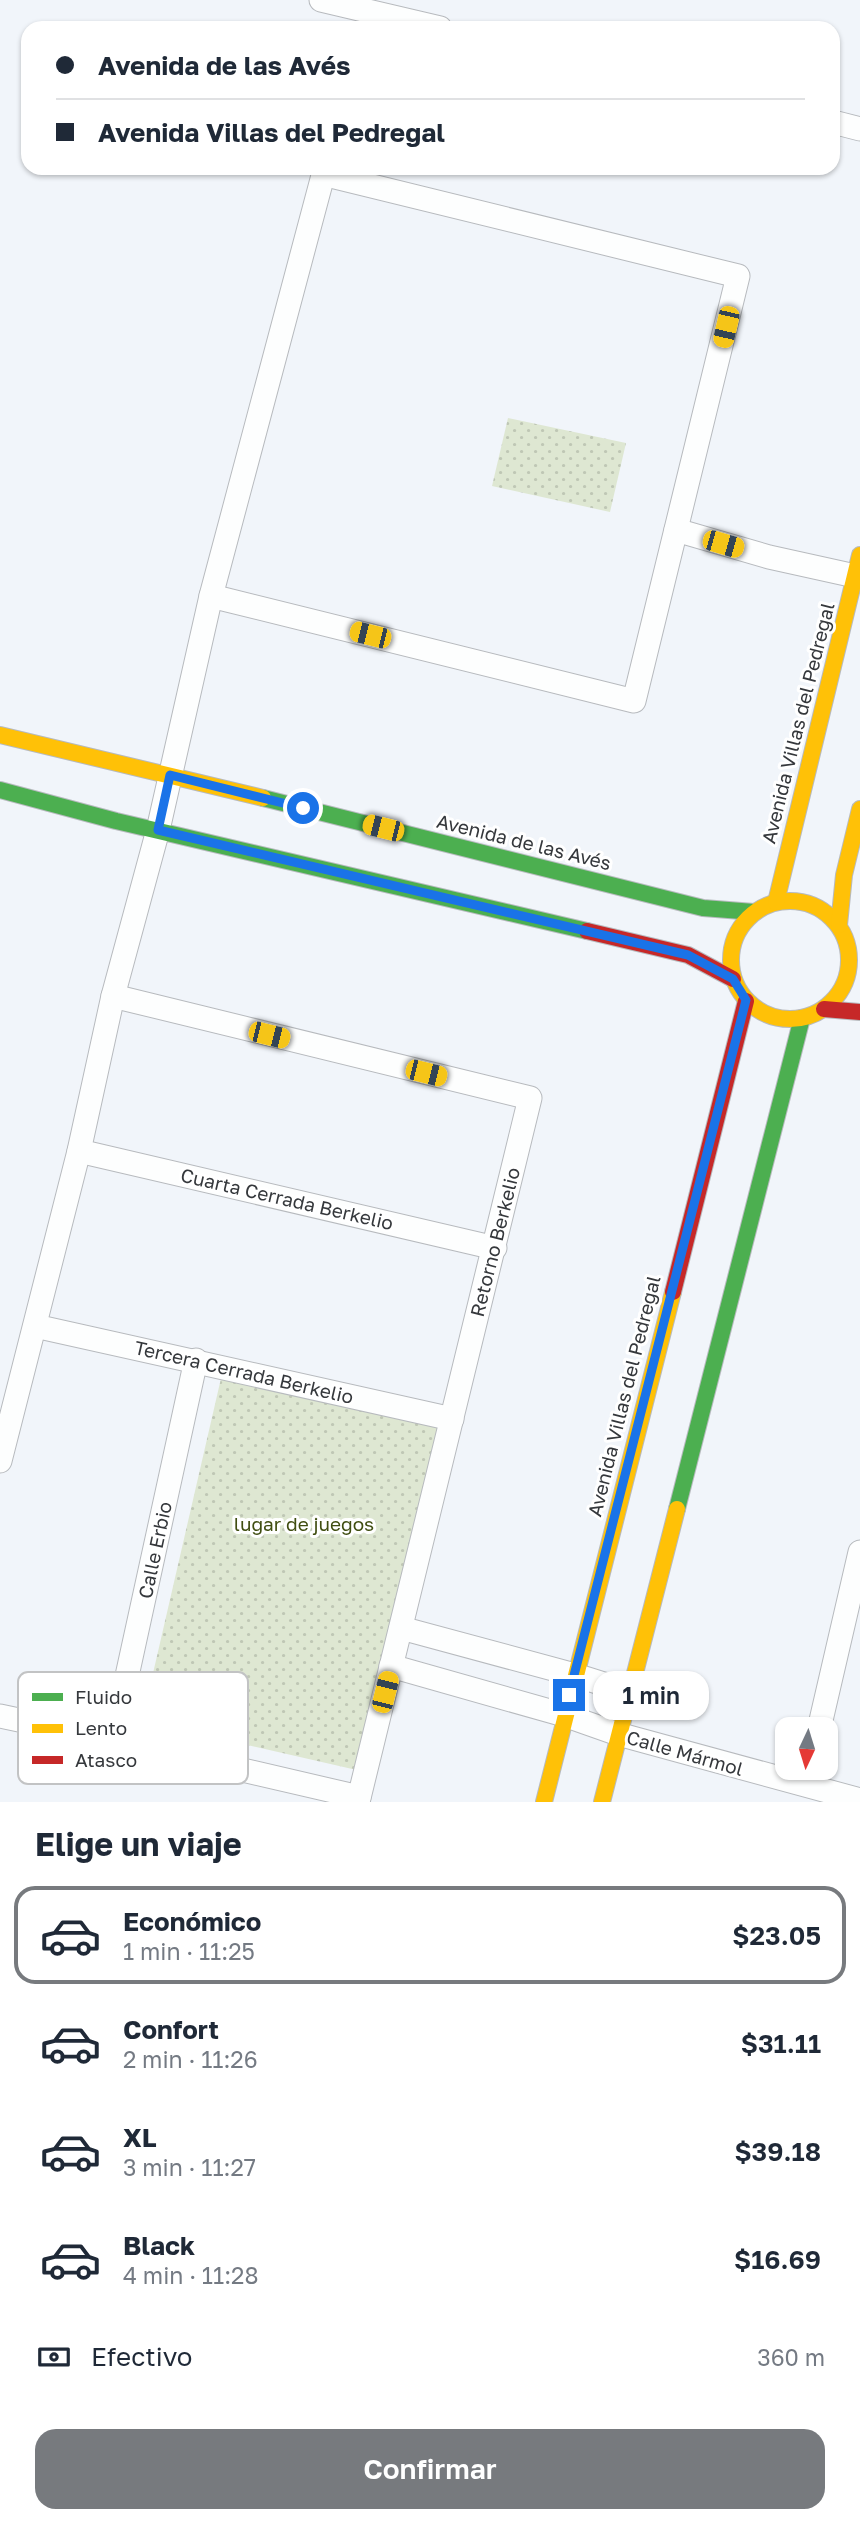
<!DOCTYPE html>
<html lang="es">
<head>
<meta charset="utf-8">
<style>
	:root { --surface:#fff; --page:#f2f2f3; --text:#1f2937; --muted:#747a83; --line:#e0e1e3; --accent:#777a7e }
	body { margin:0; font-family:"Golos Text",sans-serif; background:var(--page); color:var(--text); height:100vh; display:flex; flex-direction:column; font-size:26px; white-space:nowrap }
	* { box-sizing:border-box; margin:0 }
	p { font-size:23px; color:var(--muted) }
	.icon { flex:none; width:38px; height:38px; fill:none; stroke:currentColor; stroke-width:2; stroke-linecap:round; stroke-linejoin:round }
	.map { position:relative; height:1802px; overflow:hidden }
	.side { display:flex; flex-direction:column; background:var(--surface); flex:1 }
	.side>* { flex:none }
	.top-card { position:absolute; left:21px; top:21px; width:819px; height:154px; border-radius:21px; box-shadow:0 2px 5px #0004; display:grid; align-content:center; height:154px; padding:0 35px; background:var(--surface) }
	.needle { width:46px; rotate:184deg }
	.buttons { position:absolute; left:775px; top:1717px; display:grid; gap:14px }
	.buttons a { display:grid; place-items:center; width:63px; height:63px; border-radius:14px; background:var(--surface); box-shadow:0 2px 5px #0004; font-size:35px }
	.end { position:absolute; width:32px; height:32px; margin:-16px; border:9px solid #1a73e8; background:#fff; box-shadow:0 0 0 4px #fff }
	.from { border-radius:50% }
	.bubble { position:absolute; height:49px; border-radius:21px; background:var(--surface); box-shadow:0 2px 5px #0004; font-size:23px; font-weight:600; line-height:49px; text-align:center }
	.car { position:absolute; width:21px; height:42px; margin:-21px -10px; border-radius:9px; box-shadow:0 0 5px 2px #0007; background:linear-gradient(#f5c518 24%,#345 0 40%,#f5c518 0 76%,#345 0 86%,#f5c518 0) }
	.top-card b { display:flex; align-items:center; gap:24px; height:66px; font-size:26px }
	.top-card b+b { border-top:2px solid var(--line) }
	.top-card i { width:18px; height:18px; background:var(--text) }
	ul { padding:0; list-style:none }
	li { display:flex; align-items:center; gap:21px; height:98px; margin:0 14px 10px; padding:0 21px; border:4px solid transparent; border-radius:21px }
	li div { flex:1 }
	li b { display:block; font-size:26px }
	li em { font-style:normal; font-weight:600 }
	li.active { border-color:var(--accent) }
	li>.icon { width:63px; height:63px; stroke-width:1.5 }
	h2 { padding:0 35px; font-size:32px; line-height:84px }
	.pay { display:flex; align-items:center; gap:18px; height:77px; padding:0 35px; font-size:26px }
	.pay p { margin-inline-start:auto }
	.button { display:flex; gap:14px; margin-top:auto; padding:14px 35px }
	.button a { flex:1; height:80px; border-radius:21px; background:var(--accent); color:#fff; font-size:28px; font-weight:600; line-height:80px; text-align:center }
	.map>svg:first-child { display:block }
	.green { fill:url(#green-dots) }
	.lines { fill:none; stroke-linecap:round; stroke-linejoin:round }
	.street-casing { stroke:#b7babe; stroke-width:25 }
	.fast-casing { stroke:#b7babe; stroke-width:18 }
	.slow-casing { stroke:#b7babe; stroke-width:18 }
	.jam-casing { stroke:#b7babe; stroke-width:18 }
	.street { stroke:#fdfefe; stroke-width:23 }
	.fast { stroke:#4caf50; stroke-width:16 }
	.slow { stroke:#ffc107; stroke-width:16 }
	.jam { stroke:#c62828; stroke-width:16 }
	.route { stroke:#1a73e8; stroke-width:9 }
	.labels { text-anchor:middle; stroke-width:6; stroke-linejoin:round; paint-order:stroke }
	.street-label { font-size:19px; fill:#35383c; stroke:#fff }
	.park-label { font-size:19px; fill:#404e11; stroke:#fff }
	.key { fill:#fff; stroke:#c2c3c4; stroke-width:2 }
	.key-label { font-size:19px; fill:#35383c }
</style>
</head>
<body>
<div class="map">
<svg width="860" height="1802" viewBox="0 0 860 1802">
	<defs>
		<pattern id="green-dots" width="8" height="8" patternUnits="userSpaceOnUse" patternTransform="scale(1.75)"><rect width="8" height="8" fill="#dee7d2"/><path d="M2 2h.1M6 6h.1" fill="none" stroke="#bfc7b5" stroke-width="1.8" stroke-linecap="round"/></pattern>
	</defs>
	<rect width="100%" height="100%" fill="#f1f5fa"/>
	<!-- green -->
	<g class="green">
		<path d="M508,418l118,25 -16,69 -118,-26z"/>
		<path d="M222,1374l221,54 -82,343 -219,-50z"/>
	</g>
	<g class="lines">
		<!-- street casing -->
		<g class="street-casing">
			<g id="street">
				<path d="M321,0l119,28"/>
				<path d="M833,122l27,7"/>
				<path d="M676,530l93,27 86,19"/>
				<path d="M211,596l423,105 104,-425 -415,-102"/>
				<path d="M113,996l417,102 -172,704"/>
				<path d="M79,1151l416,97"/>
				<path d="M35,1326l417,93"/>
				<path d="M0,1461l79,-310 34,-155 45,-166 53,-234 114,-428"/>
				<path d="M401,1628l174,47 54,17"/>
				<path d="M391,1666l173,49 54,19 242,66"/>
				<path d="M0,1716l113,24 246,57"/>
				<path d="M819,1729l41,-177"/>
				<path d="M113,1740l83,-380"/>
			</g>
		</g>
		<!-- fast casing -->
		<g class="fast-casing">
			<g id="fast">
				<path d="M0,790l116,31 471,110"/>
				<path d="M263,798l440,110 51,4"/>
				<path d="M677,1509l125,-491"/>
			</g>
		</g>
		<!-- slow casing -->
		<g class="slow-casing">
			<g id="slow">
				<path d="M0,735l263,63"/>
				<circle cx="790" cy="960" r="59"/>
				<path d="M776,902l84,-347"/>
				<path d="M839,925l5,-50 16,-66"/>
				<path d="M544,1802l129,-510"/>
				<path d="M602,1802l75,-293"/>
			</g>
		</g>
		<!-- jam casing -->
		<g class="jam-casing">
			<g id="jam">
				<path d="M587,931l101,24 45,24"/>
				<path d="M824,1009l36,3"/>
				<path d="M673,1292l73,-291"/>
			</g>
		</g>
		<!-- street -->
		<use href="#street" class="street"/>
		<!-- fast -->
		<use href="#fast" class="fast"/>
		<!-- slow -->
		<use href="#slow" class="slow"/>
		<!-- jam -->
		<use href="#jam" class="jam"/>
	</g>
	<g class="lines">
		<!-- route -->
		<path class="route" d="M303,808l-133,-33 -12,55 530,125 45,24 13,21 -177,695"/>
	</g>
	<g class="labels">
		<!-- street labels -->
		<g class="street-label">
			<text transform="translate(798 723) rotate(-76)" y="7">Avenida Villas del Pedregal</text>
			<text transform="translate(524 842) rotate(14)" y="7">Avenida de las Avés</text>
			<text transform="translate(287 1199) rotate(13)" y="7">Cuarta Cerrada Berkelio</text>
			<text transform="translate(495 1242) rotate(-76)" y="7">Retorno Berkelio</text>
			<text transform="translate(244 1372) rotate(13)" y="7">Tercera Cerrada Berkelio</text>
			<text transform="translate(624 1396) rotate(-76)" y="7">Avenida Villas del Pedregal</text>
			<text transform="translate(155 1550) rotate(-78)" y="7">Calle Erbio</text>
			<text transform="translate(685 1753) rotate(16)" y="7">Calle Mármol</text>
		</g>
		<!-- park labels -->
		<g class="park-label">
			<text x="304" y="1531">lugar de juegos</text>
		</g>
	</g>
	<!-- legend -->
	<rect x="18" y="1672" width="230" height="112" rx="10" class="key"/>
	<rect x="32" y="1693" width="31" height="8" fill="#4caf50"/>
	<rect x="32" y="1724" width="31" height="9" fill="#ffc107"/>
	<rect x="32" y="1756" width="31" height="8" fill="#c62828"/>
	<g class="key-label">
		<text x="75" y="1704">Fluido</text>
		<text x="75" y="1735">Lento</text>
		<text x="75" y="1767">Atasco</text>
	</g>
</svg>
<div class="buttons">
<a><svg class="needle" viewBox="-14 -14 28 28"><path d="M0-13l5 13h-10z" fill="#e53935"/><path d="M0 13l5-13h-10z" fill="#747a83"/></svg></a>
</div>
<i class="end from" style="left:303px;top:808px"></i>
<i class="end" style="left:569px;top:1695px"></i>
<div class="bubble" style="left:593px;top:1671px;width:116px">1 min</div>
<i class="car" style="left:726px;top:327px;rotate:193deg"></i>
<i class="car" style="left:723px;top:544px;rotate:106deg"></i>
<i class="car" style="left:370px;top:635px;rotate:284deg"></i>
<i class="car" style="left:383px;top:828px;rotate:284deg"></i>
<i class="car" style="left:269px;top:1035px;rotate:104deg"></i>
<i class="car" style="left:426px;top:1073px;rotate:104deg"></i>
<i class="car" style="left:385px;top:1692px;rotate:14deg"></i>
<div class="top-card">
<b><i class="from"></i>Avenida de las Avés</b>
<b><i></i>Avenida Villas del Pedregal</b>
</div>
</div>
<section class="side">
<h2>Elige un viaje</h2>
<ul>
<li class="active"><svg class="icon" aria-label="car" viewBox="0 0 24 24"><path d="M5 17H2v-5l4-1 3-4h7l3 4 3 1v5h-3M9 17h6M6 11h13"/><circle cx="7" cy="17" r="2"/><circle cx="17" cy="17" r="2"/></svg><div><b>Económico</b><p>1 min · 11:25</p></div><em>$23.05</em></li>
<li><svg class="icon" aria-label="car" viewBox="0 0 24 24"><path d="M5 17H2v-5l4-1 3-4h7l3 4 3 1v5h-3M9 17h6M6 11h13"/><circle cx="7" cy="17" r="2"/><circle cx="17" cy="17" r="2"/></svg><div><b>Confort</b><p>2 min · 11:26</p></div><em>$31.11</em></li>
<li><svg class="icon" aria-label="car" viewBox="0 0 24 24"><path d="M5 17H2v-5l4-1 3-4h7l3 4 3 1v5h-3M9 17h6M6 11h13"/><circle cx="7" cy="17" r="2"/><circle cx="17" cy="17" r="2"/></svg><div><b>XL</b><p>3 min · 11:27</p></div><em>$39.18</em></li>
<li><svg class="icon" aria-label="car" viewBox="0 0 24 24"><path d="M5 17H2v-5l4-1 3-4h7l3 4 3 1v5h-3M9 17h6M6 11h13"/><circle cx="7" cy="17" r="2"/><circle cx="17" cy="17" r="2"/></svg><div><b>Black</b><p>4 min · 11:28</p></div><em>$16.69</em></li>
</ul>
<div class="pay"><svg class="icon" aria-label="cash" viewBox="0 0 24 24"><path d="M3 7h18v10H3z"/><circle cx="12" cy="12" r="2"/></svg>Efectivo<p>360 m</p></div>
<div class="button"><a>Confirmar</a></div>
</section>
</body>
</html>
